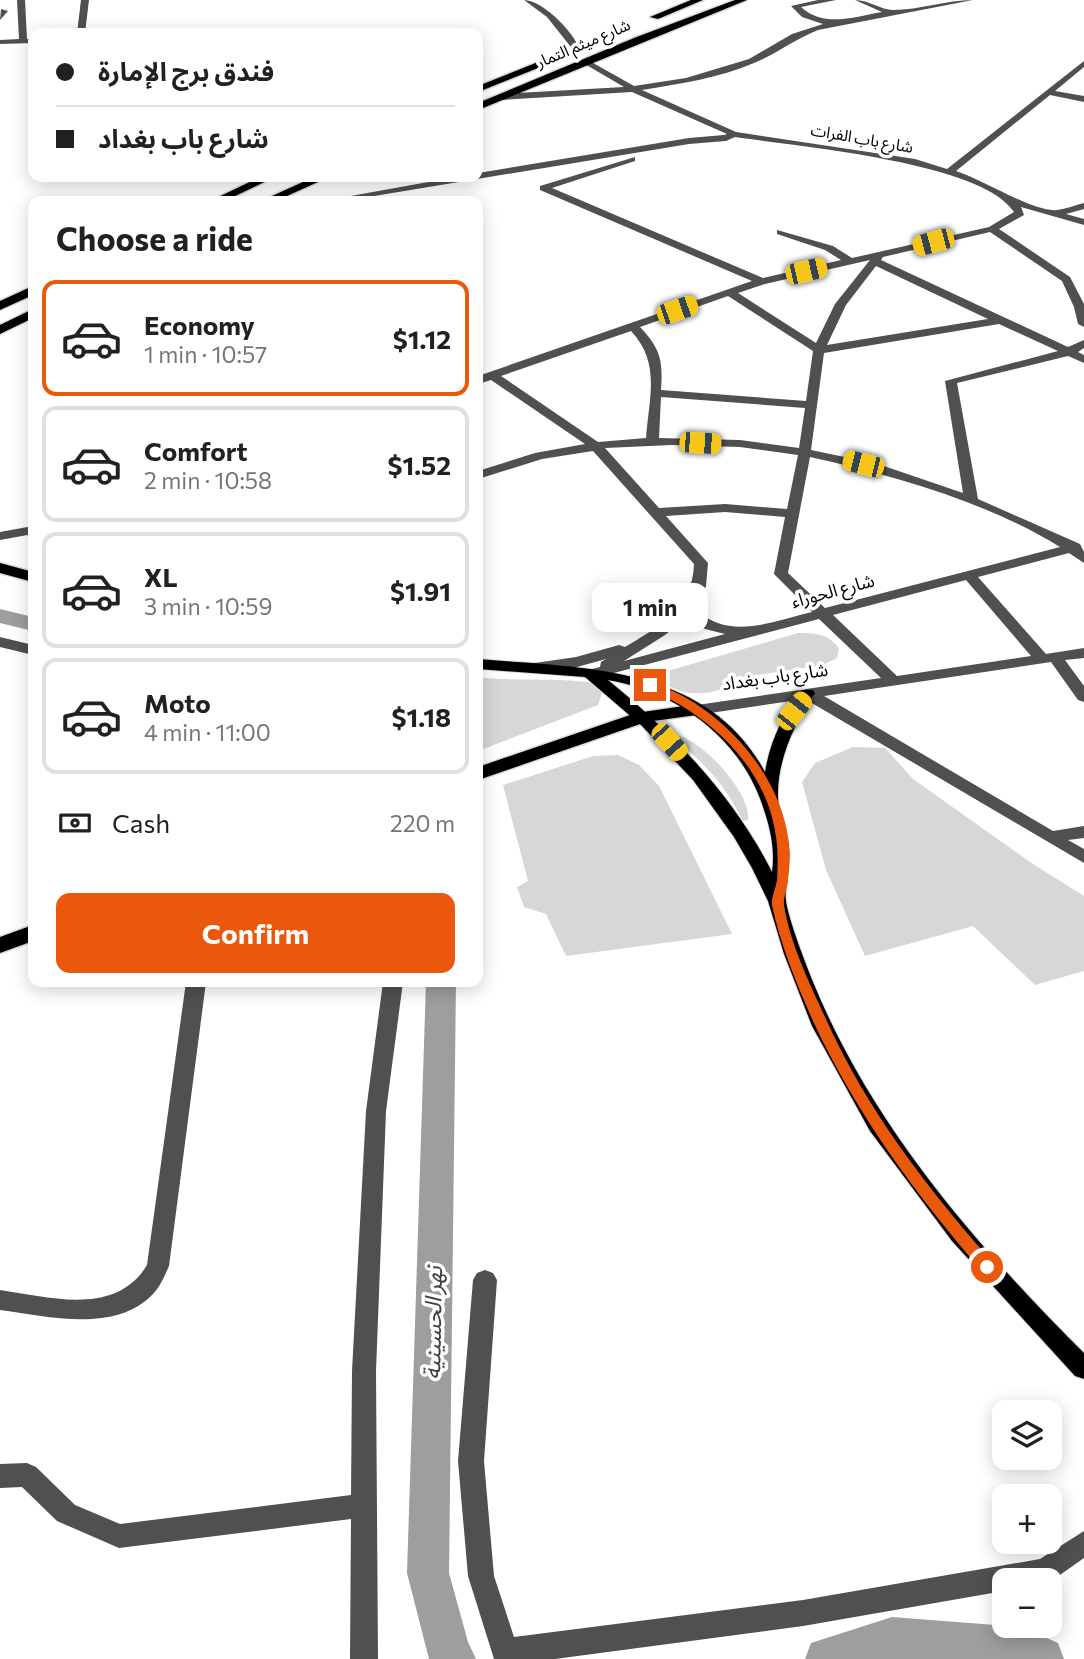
<!DOCTYPE html>
<html lang="en">
<head>
<meta charset="utf-8">
<style>
	:root { --surface:#fff; --page:#f2f2f2; --text:#202124; --muted:#757577; --line:#e0e0e0; --accent:#ea580c }
	body { margin:0; font-family:Commissioner,"Noto Sans Arabic",sans-serif; background:var(--page); color:var(--text); height:100vh; display:flex; flex-direction:column; font-size:26px; white-space:nowrap }
	* { box-sizing:border-box; margin:0 }
	p { font-size:23px; color:var(--muted) }
	.icon { flex:none; width:38px; height:38px; fill:none; stroke:currentColor; stroke-width:2; stroke-linecap:round; stroke-linejoin:round }
	.map { position:relative; flex:1; overflow:hidden }
	.panel { position:absolute; left:28px; top:196px; width:455px; height:791px; display:flex; flex-direction:column; background:var(--surface); border-radius:14px; box-shadow:0 4px 18px #0003 }
	.panel>* { flex:none }
	.banner { position:absolute; left:28px; top:28px; width:455px; height:154px; border-radius:14px; box-shadow:0 4px 18px #0003; display:grid; align-content:center; height:154px; padding:0 28px; background:var(--surface) }
	.controls { position:absolute; left:992px; top:1400px; display:grid; gap:14px }
	.controls a { display:grid; place-items:center; width:70px; height:70px; border-radius:14px; background:var(--surface); box-shadow:0 4px 18px #0003; font-size:35px }
	.end { position:absolute; width:32px; height:32px; margin:-16px; border:9px solid #ea580c; background:#fff; box-shadow:0 0 0 4px #fff }
	.from { border-radius:50% }
	.bubble { position:absolute; height:49px; border-radius:14px; background:var(--surface); box-shadow:0 4px 18px #0003; font-size:23px; font-weight:700; line-height:49px; text-align:center }
	.car { position:absolute; width:21px; height:42px; margin:-21px -10px; border-radius:9px; box-shadow:0 0 5px 2px #0007; background:linear-gradient(#f5c518 24%,#345 0 40%,#f5c518 0 76%,#345 0 86%,#f5c518 0) }
	.banner b { display:flex; align-items:center; gap:24px; height:66px; font-size:26px }
	.banner b+b { border-top:2px solid var(--line) }
	.banner i { width:18px; height:18px; background:var(--text) }
	ul { padding:0; list-style:none }
	li { display:flex; align-items:center; gap:21px; height:116px; margin:0 14px 10px; padding:0 14px; border:4px solid var(--line); border-radius:14px }
	li div { flex:1 }
	li b { display:block; font-size:26px }
	li em { font-style:normal; font-weight:700 }
	li.selected { border-color:var(--accent) }
	li>.icon { width:63px; height:63px; stroke-width:1.5 }
	h2 { padding:0 28px; font-size:32px; line-height:84px }
	.pay { display:flex; align-items:center; gap:18px; height:77px; padding:0 28px; font-size:26px }
	.pay p { margin-inline-start:auto }
	.action { display:flex; gap:14px; margin-top:auto; padding:14px 28px }
	.action a { flex:1; height:80px; border-radius:14px; background:var(--accent); color:#fff; font-size:28px; font-weight:700; line-height:80px; text-align:center }
	.map>svg:first-child { display:block }
	.green { fill:#d7d7d7 }
	.lines { fill:none; stroke-linecap:round; stroke-linejoin:round }
	.canal { fill:#9e9e9e; fill-rule:evenodd }
	.major-casing { stroke:#dbdbdb; stroke-width:2 }
	.highway-casing { stroke:#dbdbdb; stroke-width:3 }
	.minor { fill:#505050; fill-rule:evenodd }
	.major { fill:#000; fill-rule:evenodd }
	.highway { fill:#000; fill-rule:evenodd }
	.route { fill:#ea580c }
	.labels { text-anchor:middle; stroke-width:7; stroke-linejoin:round; paint-order:stroke }
	.far-street-label { font-size:16px; fill:#000; stroke:#fff }
	.street-label { font-size:18px; fill:#000; stroke:#fff }
	.near-water-label { font-size:23px; font-style:italic; fill:#3f3f3f; stroke:#fff }
</style>
</head>
<body>
<div class="map">
<svg width="1084" height="1659" viewBox="0 0 1084 1659">
	<rect width="100%" height="100%" fill="#fff"/>
	<!-- green -->
	<g class="green">
		<path d="M798,633c17,0 32,1 41,16l-2,9 -14,7 -86,13c-16,19 -53,20 -73,5l-1,-8 8,-5z"/>
		<path d="M478,677c38,5 77,0 115,6l9,10 -4,12 -120,46z"/>
		<path d="M676,735c26,4 76,59 72,85l-5,1c-20,-39 -36,-55 -69,-83z"/>
		<path d="M853,747l32,1 28,31 120,85 51,32v75l-49,14 -62,-59 -108,30 -39,-86 -24,-88 13,-19z"/>
		<path d="M618,755l21,10 20,21 73,148 -166,22 -20,-42 -22,-7 -7,-20 11,-6 -25,-96 90,-29z"/>
	</g>
	<g class="lines">
		<!-- canal -->
		<g class="canal">
			<path d="M0,609l33,8v14l-33,-8z"/>
			<path d="M426,982h30l-7,591 19,69 8,17h-47l-22,-86z"/>
			<path d="M892,1617l130,10 36,16 6,16h-259l6,-16z"/>
		</g>
		<!-- major casing -->
		<g class="major-casing">
			<path id="major" d="M478,659c104,9 230,6 287,113 5,-31 18,-57 36,-82h12l2,3c-20,29 -38,67 -37,104 0,15 10,34 11,51 2,18 -5,36 -3,53 3,20 19,61 27,81 59,144 162,262 271,371v26l-9,-3 -123,-135 -82,-110 -58,-105 -28,-72 -16,-53 -16,-33 -18,-31 -41,-57 -51,-54 -57,-49 -107,-8zM608,680c73,13 136,61 157,133 6,18 10,40 7,59 -38,-76 -99,-139 -164,-192z"/>
		</g>
		<!-- highway casing -->
		<g class="highway-casing">
			<g id="highway">
				<path d="M691,0h12l-45,19 -8,-2z"/>
				<path d="M735,0h12l-269,110v-7l156,-65z"/>
				<path d="M603,36l5,3 -2,2 -128,51v-6z"/>
				<path d="M260,177h15l-50,24h-15z"/>
				<path d="M314,177h15l-53,24h-15z"/>
				<path d="M33,286v9l-33,15v-9z"/>
				<path d="M33,309v9l-33,16v-9z"/>
				<path d="M0,563l33,9v10l-33,-9z"/>
				<path d="M697,704l10,6 -3,4 -58,8 -168,58v-13l158,-54z"/>
				<path d="M33,925v16l-33,12v-16z"/>
			</g>
		</g>
		<!-- minor -->
		<g class="minor">
			<path d="M17,0h8l2,39h6v4l-33,1v-4l19,-1z"/>
			<path d="M81,0h8l-4,33h-8z"/>
			<path d="M524,0c19,0 52,34 56,51h-6l-27,-34z"/>
			<path d="M818,0h18l-35,7c23,21 53,10 81,5l-27,-12c14,0 26,10 38,10 27,0 53,-10 80,-10l-155,30c-23,9 -42,24 -64,33 -35,15 -75,21 -112,27l94,42 179,27 32,10 137,-108v6l-29,24 29,5v6l-34,-7 -94,76c26,8 79,42 101,39 9,-1 18,-5 27,-7v6l-18,5 18,5v6l-63,-18 3,8 -25,14 71,48 14,27v23l-6,-3 -4,-17 -12,-26 -72,-49 -107,25 -2,3 187,87 16,-7v8l-6,4 6,3v8l-16,-7 -111,27 21,116 102,45 4,8v11l-15,-10 -91,24 68,77 38,-6v10l-19,2 19,26v16l-6,-2 -27,-38 -227,34 229,135 31,-5v12l-16,2 16,9v14l-279,-164 -108,16 -6,-2 -2,-3 2,-3 6,-2 184,-27 -62,-59 -228,60 -6,-2 -2,-3 2,-3 15,-4 1,-5 5,-3 -29,8 -49,3 -3,-3 3,-3 48,-7 43,-12 6,2c34,-20 68,-40 69,-83l-101,-113 -51,8 -64,20v-8l57,-18 50,-9 -94,-64 -13,4v-8l274,-95 -212,-91v-4l95,-29v4l-83,27 211,90 78,-18 -16,-10 -48,-16v-4l56,16 19,12 137,-31 25,-15c-31,-50 -219,-66 -279,-75l-9,4 -37,3 -345,57h-21l133,-24h22v-4l211,-35 35,-3 3,-1 -95,-42 -132,8 -4,-3 4,-3 124,-7 -41,-24 3,-4 48,27 52,-8 63,-19 43,-25 31,-10 -21,-7 -11,-11zM870,260l-35,44 -19,39 -78,-50 27,-9zM876,266l112,53 -161,26 19,-40zM728,296l85,55 -7,50 -145,-11c2,-29 0,-41 -21,-63zM999,324l59,27 -113,30 18,112 -85,-29 -67,-14 13,-97zM631,331c30,32 18,66 15,107l-48,4 -97,-66zM661,397l144,11 -6,40 -59,-8 -81,-2zM672,445l68,2 58,8 -11,54 -62,-5 -66,4 -54,-60zM810,457c85,19 175,44 250,90l-235,61 -37,-35zM725,512l60,5 -11,57 38,38c-38,9 -83,29 -115,-2l-2,-3 11,-21 2,-23 -42,-47zM966,580l65,76 -134,20 -64,-61zM687,617l18,12 20,5 -101,27 41,-26z"/>
			<path d="M1,9l7,2 -8,9z"/>
			<path d="M33,526v8l-33,6v-8z"/>
			<path d="M0,637l33,8v10l-33,-8z"/>
			<path d="M186,982h20l-37,284c-4,9 -9,21 -16,28 -38,40 -106,22 -153,16v-20c49,7 116,27 147,-25z"/>
			<path d="M383,982h20l-17,129 -10,260 2,288h-28l1,-140 -232,29 -62,-27 -35,-34 -22,1v-24l27,-1 9,4 39,38 45,19 231,-29 1,-124 14,-260z"/>
			<path d="M485,1270l8,3 4,7 -13,181 10,115 20,61 289,-37 237,-41 44,-28v27l-34,24 -46,-2v11l-201,35 -248,33h-61l-26,-83 -10,-115 15,-181 4,-7z"/>
		</g>
		<!-- major -->
		<use href="#major" class="major"/>
		<!-- highway -->
		<use href="#highway" class="highway"/>
	</g>
	<!-- route -->
	<path class="route" d="M650,682c65,20 128,86 138,155 2,13 2,29 0,42 0,9 -5,18 -4,26 6,39 26,79 42,114 40,90 102,170 167,244l2,4 -2,4h-11c-66,-76 -127,-159 -169,-250 -16,-36 -33,-77 -41,-116 -1,-8 4,-17 5,-25 1,-13 1,-30 -1,-43 -9,-70 -68,-124 -130,-149v-5z"/>
	<g class="labels">
		<!-- far-street labels -->
		<g class="far-street-label">
			<text transform="translate(583 43) rotate(-23)" y="6">شارع ميثم التمار</text>
			<text transform="translate(862 138) rotate(10)" y="6">شارع باب الفرات</text>
		</g>
		<!-- street labels -->
		<g class="street-label">
			<text transform="translate(833 591) rotate(-15)" y="6">شارع الحوراء</text>
			<text transform="translate(775 677) rotate(-8)" y="6">شارع باب بغداد</text>
		</g>
		<!-- near-water labels -->
		<g class="near-water-label">
			<text transform="translate(433 1323) rotate(-89)" y="8">نهر الحسينية</text>
		</g>
	</g>
</svg>
<div class="controls">
<a><svg class="icon" aria-label="layers" viewBox="0 0 24 24"><path d="M12 4l9 5-9 5-9-5zM3 14l9 5 9-5"/></svg></a>
<a>+</a>
<a>−</a>
</div>
<i class="end from" style="left:987px;top:1267px"></i>
<i class="end" style="left:650px;top:685px"></i>
<div class="bubble" style="left:592px;top:583px;width:116px">1 min</div>
<i class="car" style="left:933px;top:242px;rotate:255deg"></i>
<i class="car" style="left:806px;top:271px;rotate:77deg"></i>
<i class="car" style="left:677px;top:310px;rotate:71deg"></i>
<i class="car" style="left:700px;top:443px;rotate:93deg"></i>
<i class="car" style="left:863px;top:464px;rotate:284deg"></i>
<i class="car" style="left:794px;top:711px;rotate:38deg"></i>
<i class="car" style="left:669px;top:742px;rotate:138deg"></i>
<div class="banner">
<b><i class="from"></i>فندق برج الإمارة</b>
<b><i></i>شارع باب بغداد</b>
</div>
<section class="panel">
<h2>Choose a ride</h2>
<ul>
<li class="selected"><svg class="icon" aria-label="car" viewBox="0 0 24 24"><path d="M5 17H2v-5l4-1 3-4h7l3 4 3 1v5h-3M9 17h6M6 11h13"/><circle cx="7" cy="17" r="2"/><circle cx="17" cy="17" r="2"/></svg><div><b>Economy</b><p>1 min · 10:57</p></div><em>$1.12</em></li>
<li><svg class="icon" aria-label="car" viewBox="0 0 24 24"><path d="M5 17H2v-5l4-1 3-4h7l3 4 3 1v5h-3M9 17h6M6 11h13"/><circle cx="7" cy="17" r="2"/><circle cx="17" cy="17" r="2"/></svg><div><b>Comfort</b><p>2 min · 10:58</p></div><em>$1.52</em></li>
<li><svg class="icon" aria-label="car" viewBox="0 0 24 24"><path d="M5 17H2v-5l4-1 3-4h7l3 4 3 1v5h-3M9 17h6M6 11h13"/><circle cx="7" cy="17" r="2"/><circle cx="17" cy="17" r="2"/></svg><div><b>XL</b><p>3 min · 10:59</p></div><em>$1.91</em></li>
<li><svg class="icon" aria-label="car" viewBox="0 0 24 24"><path d="M5 17H2v-5l4-1 3-4h7l3 4 3 1v5h-3M9 17h6M6 11h13"/><circle cx="7" cy="17" r="2"/><circle cx="17" cy="17" r="2"/></svg><div><b>Moto</b><p>4 min · 11:00</p></div><em>$1.18</em></li>
</ul>
<div class="pay"><svg class="icon" aria-label="cash" viewBox="0 0 24 24"><path d="M3 7h18v10H3z"/><circle cx="12" cy="12" r="2"/></svg>Cash<p>220 m</p></div>
<div class="action"><a>Confirm</a></div>
</section>
</div>
</body>
</html>
